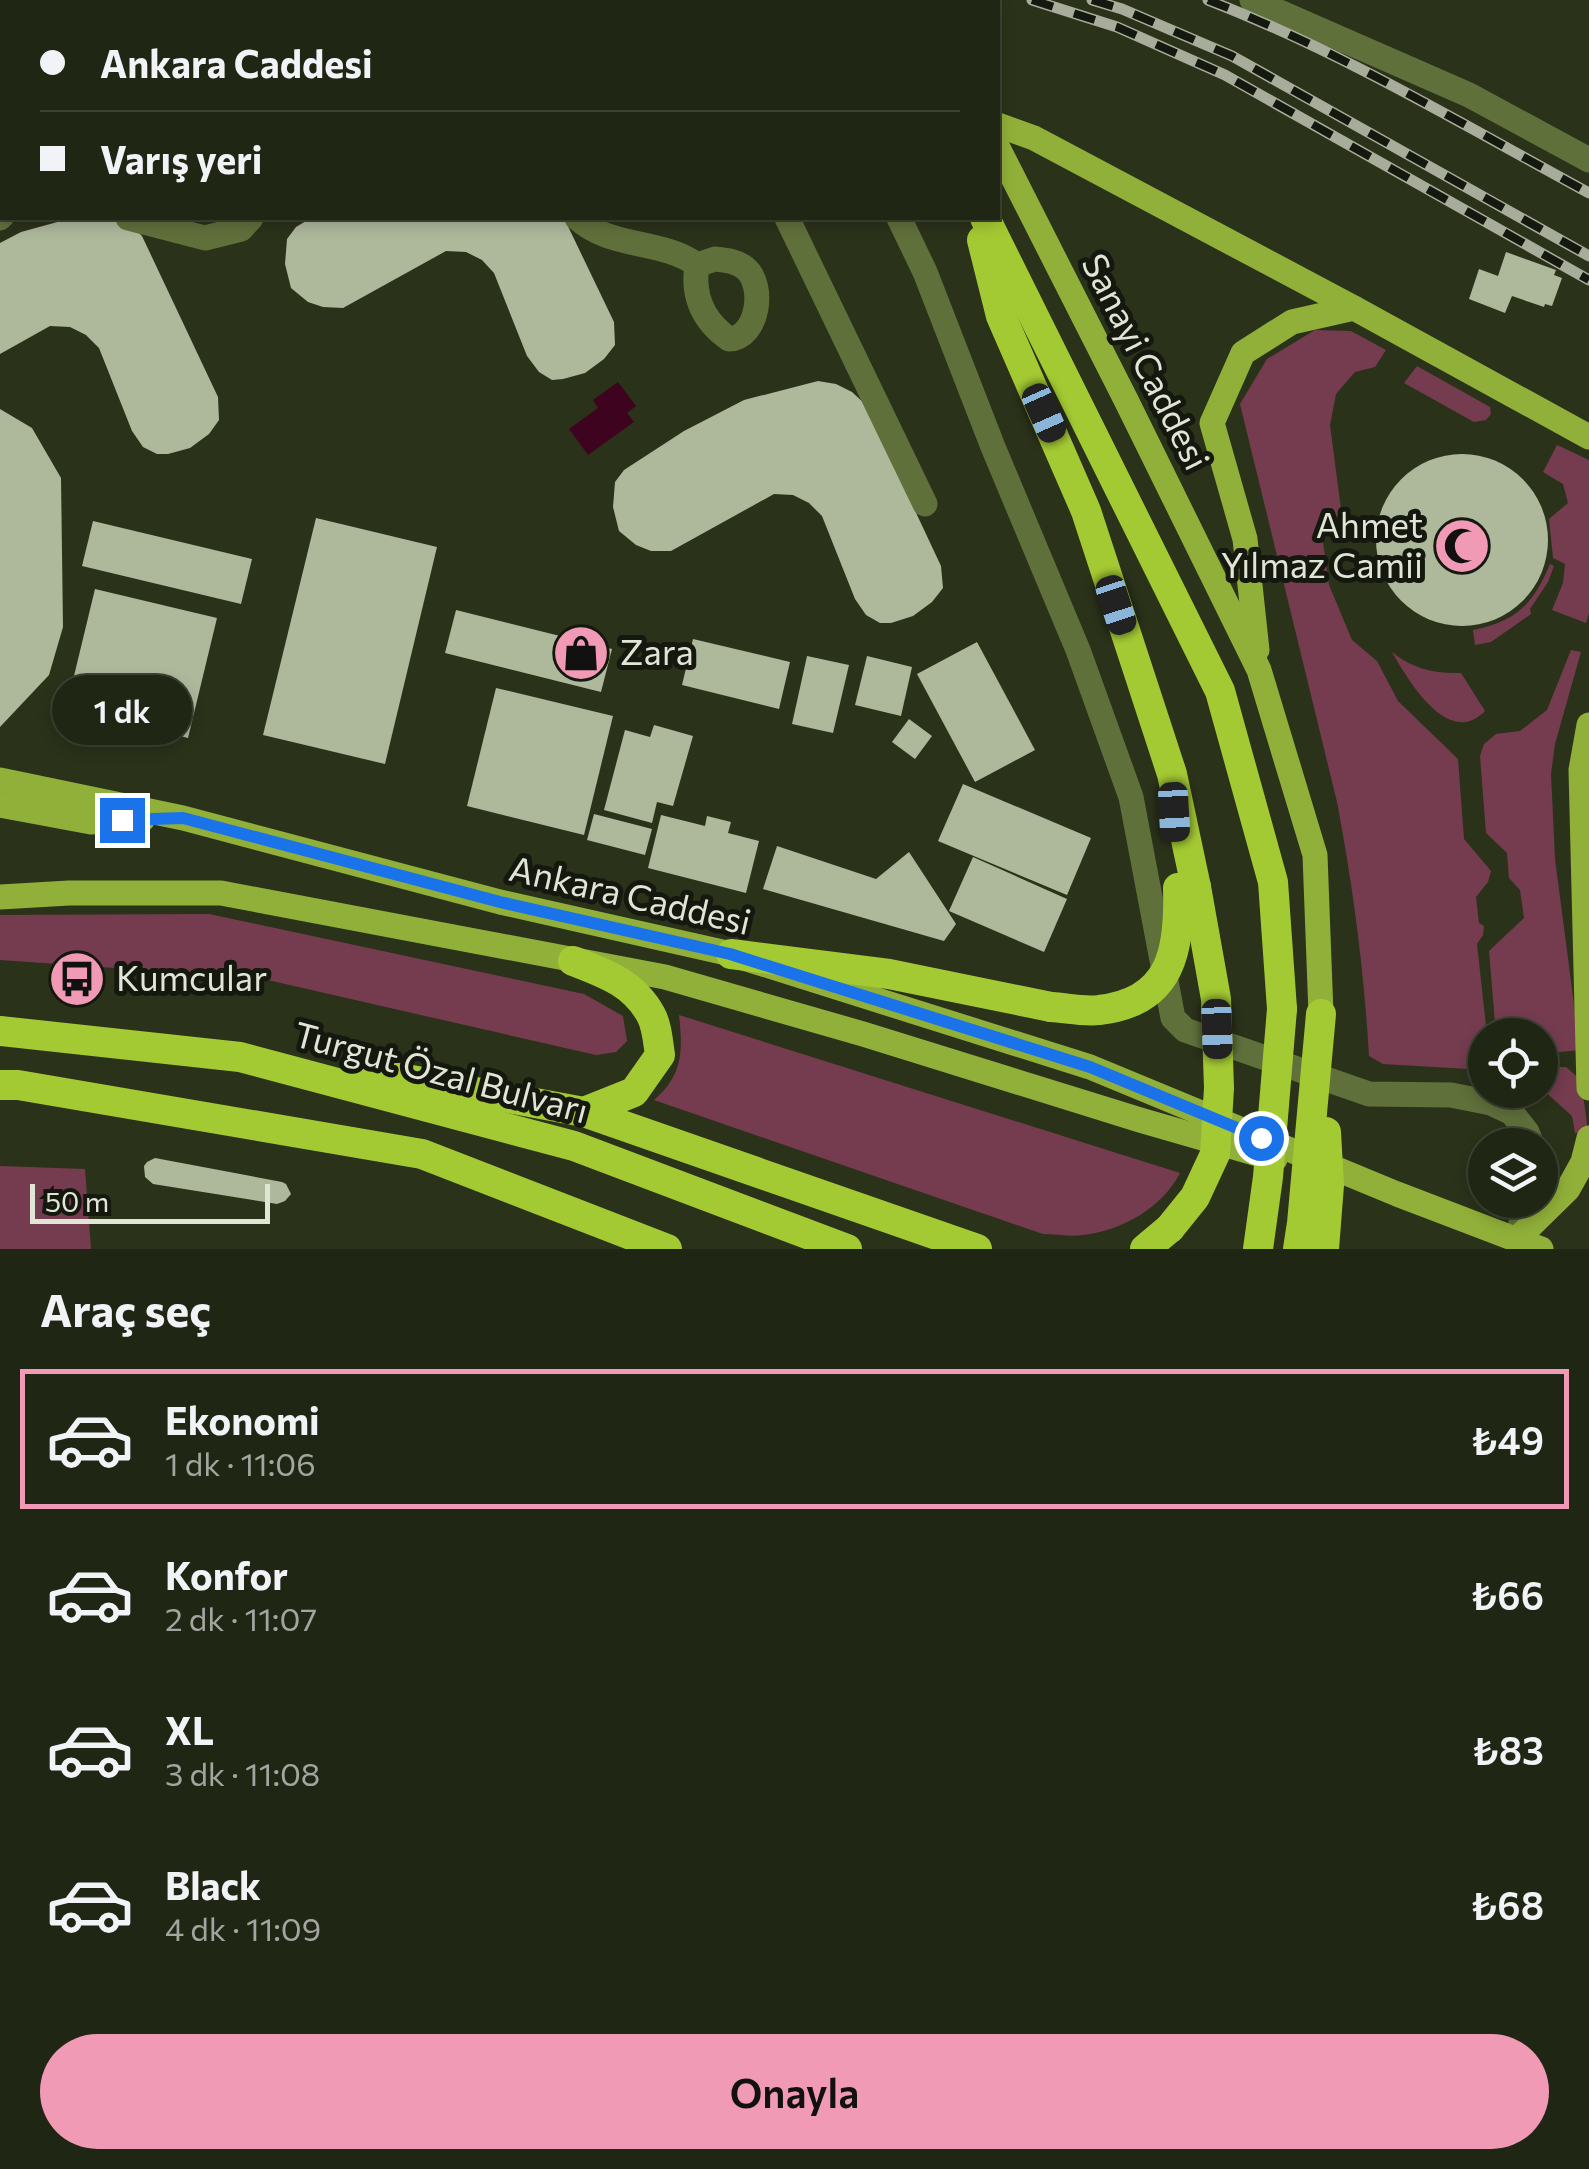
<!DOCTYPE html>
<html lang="tr">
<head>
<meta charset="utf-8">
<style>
	:root { --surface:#202614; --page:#2d3222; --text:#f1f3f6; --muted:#a2a5a0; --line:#3d4334; --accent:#f09ab5 }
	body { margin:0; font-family:Commissioner,sans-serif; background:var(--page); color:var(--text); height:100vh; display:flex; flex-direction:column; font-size:38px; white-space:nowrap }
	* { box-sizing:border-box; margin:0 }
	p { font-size:32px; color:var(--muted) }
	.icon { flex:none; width:55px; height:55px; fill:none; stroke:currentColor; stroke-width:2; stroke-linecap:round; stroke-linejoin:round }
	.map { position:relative; height:1249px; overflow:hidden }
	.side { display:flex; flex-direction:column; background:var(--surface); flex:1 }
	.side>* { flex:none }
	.guide { position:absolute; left:0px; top:0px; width:1000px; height:220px; box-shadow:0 5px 15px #0003,0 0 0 2px var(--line); display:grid; align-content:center; height:220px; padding:0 40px; background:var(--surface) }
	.controls { position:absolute; left:1468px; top:1018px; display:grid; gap:20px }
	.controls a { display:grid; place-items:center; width:90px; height:90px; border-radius:50%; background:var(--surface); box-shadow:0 5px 15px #0003,0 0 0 2px var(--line); font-size:50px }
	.scale { position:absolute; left:30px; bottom:25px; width:240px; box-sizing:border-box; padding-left:10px; border:5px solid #e0e5d6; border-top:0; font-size:28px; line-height:35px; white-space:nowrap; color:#e0e5d6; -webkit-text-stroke:8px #15180e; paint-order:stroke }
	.end { position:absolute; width:45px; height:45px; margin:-22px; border:12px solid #1a73e8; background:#fff; box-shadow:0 0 0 5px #fff }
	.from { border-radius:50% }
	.bubble { position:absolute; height:70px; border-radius:35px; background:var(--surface); box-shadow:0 5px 15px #0003,0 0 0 2px var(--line); font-size:32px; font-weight:600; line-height:70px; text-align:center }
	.car { position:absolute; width:30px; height:60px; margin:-30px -15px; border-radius:12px; box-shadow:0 0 8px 2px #0007; background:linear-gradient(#222 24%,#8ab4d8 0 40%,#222 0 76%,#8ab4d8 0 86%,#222 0) }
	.guide b { display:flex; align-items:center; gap:35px; height:95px; font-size:38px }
	.guide b+b { border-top:2px solid var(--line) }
	.guide i { width:25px; height:25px; background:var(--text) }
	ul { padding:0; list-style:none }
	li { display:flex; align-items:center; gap:30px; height:140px; margin:0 20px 15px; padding:0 20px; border:5px solid transparent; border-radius:0px }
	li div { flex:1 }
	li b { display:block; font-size:38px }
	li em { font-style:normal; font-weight:600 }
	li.current { border-color:var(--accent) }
	li>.icon { width:90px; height:90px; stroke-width:1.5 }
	h2 { padding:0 40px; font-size:45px; line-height:120px }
	.primary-button { display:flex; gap:20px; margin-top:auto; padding:20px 40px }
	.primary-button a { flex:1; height:115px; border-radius:60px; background:var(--accent); color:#111; font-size:40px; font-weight:600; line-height:115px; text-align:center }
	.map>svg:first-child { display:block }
	.green { fill:#753c4f }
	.water { fill:#3e031e }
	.building { fill:#aeb89b }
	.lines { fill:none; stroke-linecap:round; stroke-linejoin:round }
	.minor { stroke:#60703b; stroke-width:25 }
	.major { stroke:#91b039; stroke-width:25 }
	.highway { stroke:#a4ca33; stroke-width:30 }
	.rail-casing { stroke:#a8ad9b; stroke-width:11 }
	.rail { stroke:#15180e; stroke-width:8; stroke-dasharray:22; stroke-linecap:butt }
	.highway-bridge { stroke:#a4ca33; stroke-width:30 }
	.route { stroke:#1a73e8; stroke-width:12 }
	.labels { text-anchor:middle; stroke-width:10; stroke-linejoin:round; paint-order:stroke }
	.street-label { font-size:35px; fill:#e0e5d6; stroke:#15180e }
	.poi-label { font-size:35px; fill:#e0e5d6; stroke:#15180e; text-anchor:start }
</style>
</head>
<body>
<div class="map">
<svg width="1589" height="1249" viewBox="0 0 1589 1249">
	<rect width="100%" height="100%" fill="#2b321a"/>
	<!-- green -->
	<g class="green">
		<path d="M1315,330l36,1 35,19 -11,17 -20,5 -19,22 -6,31 11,84 -18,33 6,43 23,55 25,21 21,40 60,58 6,80 27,32 -3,11 -12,15 3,26 5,3 -1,9 -6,9 10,91h-2v35l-102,-6 -14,-8c-5,-86 -16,-170 -32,-254l-97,-398 27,-45z"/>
		<path d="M1417,366l73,41 1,7 -5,6 -12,2 -70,-39z"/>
		<path d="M1557,445l32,15v153l-3,10 -34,-13 11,-27 2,-19 -12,-6 -4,-39 19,-16 -5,-19 -20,-12z"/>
		<path d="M1550,564l4,2 -6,16 -18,27 1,5 -40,28 -16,3 -2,-15c43,-9 60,-25 77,-66z"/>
		<path d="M1571,650l10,2 -26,92 -4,30 4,85 25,191 -40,4v-19h-44l-7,-84 35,-33 -4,-28 -11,-12 -2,-25 -21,-20 -6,-77 4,-12 12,-10 24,-3 27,-21z"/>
		<path d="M1392,652c21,17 43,22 69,21l24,38c-37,38 -77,-31 -93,-59z"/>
		<path d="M209,914l375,80 39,22 4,25 -11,11 -20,3 -337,-77 -259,-18v-45z"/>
		<path d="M679,1015l501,158c-18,35 -59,58 -97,62 -12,2 -27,-1 -40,-1l-389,-134c29,-24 29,-50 25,-85z"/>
		<path d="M1540,1067h26l15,13 7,51 -13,2 -3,-17 -32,-29z"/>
		<path d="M0,1166l85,3 6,80h-91z"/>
	</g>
	<!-- water -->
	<path class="water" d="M618,382l18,24 -9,7 7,9 -46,33 -19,-26 29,-21 -5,-8z"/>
	<!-- building -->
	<g class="building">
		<path d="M72,218h46l11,5 13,13 76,161 1,23 -10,14 -19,14 -22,6h-11l-14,-7 -11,-16 -33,-83 -13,-13 -16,-8 -20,-1 -50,28v-111l21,-11z"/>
		<path d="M311,218h253l50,104 1,23 -11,14 -19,14 -22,6 -11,1 -13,-8 -12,-16 -33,-83 -12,-13 -16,-8 -20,-1 -103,57 -20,-1 -15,-5 -17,-14 -6,-24 2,-25 9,-12z"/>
		<path d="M1506,252l50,18 -2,5 8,3 -10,28 -7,-2 -1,3 -32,-11 -7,17 -36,-14 10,-30 19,7z"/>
		<path d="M818,381l18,3 16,8 13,12 76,162 2,22 -11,14 -19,14 -22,7h-11l-14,-8 -11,-16 -33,-83 -13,-13 -16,-8 -19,-1 -103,57h-20l-15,-6 -17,-14 -6,-24 2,-25 9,-12 60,-39 60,-31z"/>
		<path d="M0,409l32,19 29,50 2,149 -14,48 -49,52z"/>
		<circle cx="1462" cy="540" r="86"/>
		<path d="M316,518l121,29 -52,217 -122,-29z"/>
		<path d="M93,521l159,38 -11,45 -159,-38z"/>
		<path d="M95,589l122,29 -29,120 -122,-29z"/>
		<path d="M456,610l156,39 -11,43 -156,-39z"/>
		<path d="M693,639l97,23 -11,47 -97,-24z"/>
		<path d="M977,642l58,108 -60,32 -58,-108z"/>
		<path d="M807,656l42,9 -16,68 -41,-9z"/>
		<path d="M867,656l45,11 -11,49 -46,-11z"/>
		<path d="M496,688l117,28 -29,119 -117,-29z"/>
		<path d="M909,719l23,17 -17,23 -23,-17z"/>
		<path d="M654,725l39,11 -20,70 -16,-4 -5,21 -48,-13 21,-80 25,7z"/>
		<path d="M963,784l128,54 -24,57 -129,-54z"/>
		<path d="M594,814l58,15 -7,26 -58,-15z"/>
		<path d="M661,815l44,11 2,-10 24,6 -3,11 31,8 -13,52 -98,-25z"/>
		<path d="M777,846l99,33 33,-27 47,72 -12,17 -181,-52z"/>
		<path d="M973,857l94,42 -23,53 -95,-41z"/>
		<path d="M155,1158l127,24 4,2 5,10 -6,7 -8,3 -124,-20 -8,-7 -1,-11 3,-4z"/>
	</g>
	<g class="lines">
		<!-- minor -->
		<g class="minor">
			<path d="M1252,0l217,95 120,65"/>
			<path d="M0,218l2,-2"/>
			<path d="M128,218l77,20 36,-9 10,-11"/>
			<path d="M577,218c33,31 85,21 120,47"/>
			<path d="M787,218l138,286"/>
			<path d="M899,218l26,54 68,175 85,203 53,147 42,221 12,12 184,64 82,1 40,8 21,10 15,19 5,13"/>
			<path d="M715,259c10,1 22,2 30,9 21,17 13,70 -16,71 -26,-18 -37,-43 -32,-74z"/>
			<path d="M1517,1239l10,-39"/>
		</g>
		<!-- major -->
		<g class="major">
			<path d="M871,0l1,2"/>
			<path d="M921,0l1,2"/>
			<path d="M998,125l36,13 320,170 235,129"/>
			<path d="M998,148l128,252 133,270 56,185 6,159"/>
			<path d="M0,152l2,-2"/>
			<path d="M1257,650l-12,-111 -33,-116 31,-70 49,-31 62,-14"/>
			<path d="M1589,725l-8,45 8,318"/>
			<path d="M0,780l183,38 317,84 231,52 359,113 307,127 144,55"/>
			<path d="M0,805l91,17 52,-3"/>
			<path d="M0,897l69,-4h152l444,84 198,57 277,86 135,39"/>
			<path d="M1517,1239l51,-50 15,-27 6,-24"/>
		</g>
		<!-- highway -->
		<g class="highway">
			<path d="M985,218l235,473 53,191 9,127"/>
			<path d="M982,240l19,76 85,195 86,263 24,113"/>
			<path d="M731,954l158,20 162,33"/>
			<path d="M573,961c31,12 61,22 78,54 6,11 7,27 9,40l-26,37 -50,20"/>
			<path d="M0,1031l240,26 334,89 273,103"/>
			<path d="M362,1073l44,6 178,33 393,137"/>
			<path d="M0,1085h18l404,69 245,95"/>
			<path d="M1145,1249l25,-21"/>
		</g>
		<!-- rail casing -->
		<g class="rail-casing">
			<g id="rail">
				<path d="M1032,0l85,27 108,48 364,205"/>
				<path d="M1092,0l30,9 110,47 357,200"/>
				<path d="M1208,0c132,51 256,125 381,193"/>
				<path d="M102,2l6,-2"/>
				<path d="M152,2l6,-2"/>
				<path d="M216,2l11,-2"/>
				<path d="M0,49l2,-1"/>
				<path d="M0,69l2,-1"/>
				<path d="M0,90l2,-1"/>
			</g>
		</g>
		<!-- rail -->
		<use href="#rail" class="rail"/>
		<!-- highway-bridge -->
		<g class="highway-bridge">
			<path d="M1051,1007c16,1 33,5 48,3 73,-8 81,-60 79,-122"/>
			<path d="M1170,1228l25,-31 20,-43 4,-66 -3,-89 -20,-112"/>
			<path d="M1258,1249l10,-72 14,-168"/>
			<path d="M1298,1249l4,-26 19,-209"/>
			<path d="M1324,1249l5,-64 -3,-53"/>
		</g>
	</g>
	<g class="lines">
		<!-- route -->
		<path class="route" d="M122,820l61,-2 317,84 230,52 360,113 171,71"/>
	</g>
	<!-- icons -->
	<defs>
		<g id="mosque-disc" transform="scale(2.875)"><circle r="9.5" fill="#f09ab5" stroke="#15180e"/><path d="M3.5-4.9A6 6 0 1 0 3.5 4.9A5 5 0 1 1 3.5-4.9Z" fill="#111"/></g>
		<g id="shop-disc" transform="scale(2.875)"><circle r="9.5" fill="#f09ab5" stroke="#15180e"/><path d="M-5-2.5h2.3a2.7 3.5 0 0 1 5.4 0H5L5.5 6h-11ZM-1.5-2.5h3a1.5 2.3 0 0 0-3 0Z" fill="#111"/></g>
		<g id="bus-disc" transform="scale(2.875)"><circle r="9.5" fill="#f09ab5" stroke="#15180e"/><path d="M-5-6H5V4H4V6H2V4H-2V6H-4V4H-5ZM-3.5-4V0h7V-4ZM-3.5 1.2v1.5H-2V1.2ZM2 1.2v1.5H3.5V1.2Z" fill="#111"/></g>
	</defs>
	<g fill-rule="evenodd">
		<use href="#mosque-disc" x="1462" y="546"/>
		<use href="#shop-disc" x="581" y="653"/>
		<use href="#bus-disc" x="77" y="979"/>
	</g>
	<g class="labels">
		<!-- street labels -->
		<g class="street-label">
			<text transform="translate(1145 362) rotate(63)" y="12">Sanayi Caddesi</text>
			<text transform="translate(630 896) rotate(13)" y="12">Ankara Caddesi</text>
			<text transform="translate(441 1073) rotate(15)" y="12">Turgut Özal Bulvarı</text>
		</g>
		<!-- poi labels -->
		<g class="poi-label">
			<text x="1423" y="538" text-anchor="end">Ahmet<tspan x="1423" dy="40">Yılmaz Camii</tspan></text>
			<text x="620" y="665">Zara</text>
			<text x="116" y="991">Kumcular</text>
		</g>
	</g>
</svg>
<div class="controls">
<a><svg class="icon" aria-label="locate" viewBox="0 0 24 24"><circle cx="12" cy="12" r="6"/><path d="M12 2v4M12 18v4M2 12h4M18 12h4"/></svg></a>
<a><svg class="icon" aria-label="layers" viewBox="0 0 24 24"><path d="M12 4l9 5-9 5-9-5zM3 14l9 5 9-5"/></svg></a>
</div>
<div class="scale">50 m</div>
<i class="end from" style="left:1261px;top:1138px"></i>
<i class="end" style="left:122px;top:820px"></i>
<div class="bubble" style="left:52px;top:675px;width:140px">1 dk</div>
<i class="car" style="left:1044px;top:413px;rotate:156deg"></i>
<i class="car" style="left:1116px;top:605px;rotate:162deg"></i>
<i class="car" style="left:1174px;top:812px;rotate:177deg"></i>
<i class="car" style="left:1217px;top:1029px;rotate:178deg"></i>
<div class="guide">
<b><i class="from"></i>Ankara Caddesi</b>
<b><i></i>Varış yeri</b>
</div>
</div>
<section class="side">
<h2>Araç seç</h2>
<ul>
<li class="current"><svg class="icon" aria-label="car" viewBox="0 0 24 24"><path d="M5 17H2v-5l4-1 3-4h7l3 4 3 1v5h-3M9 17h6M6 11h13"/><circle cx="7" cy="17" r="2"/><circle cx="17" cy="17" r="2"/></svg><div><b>Ekonomi</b><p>1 dk · 11:06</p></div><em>₺49</em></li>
<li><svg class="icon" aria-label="car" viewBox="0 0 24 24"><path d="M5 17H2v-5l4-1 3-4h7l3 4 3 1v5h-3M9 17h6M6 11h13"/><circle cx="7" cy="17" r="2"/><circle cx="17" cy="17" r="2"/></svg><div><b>Konfor</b><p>2 dk · 11:07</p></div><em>₺66</em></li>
<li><svg class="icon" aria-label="car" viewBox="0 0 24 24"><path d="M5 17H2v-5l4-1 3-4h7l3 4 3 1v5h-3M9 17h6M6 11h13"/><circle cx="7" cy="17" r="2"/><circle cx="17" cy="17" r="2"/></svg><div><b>XL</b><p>3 dk · 11:08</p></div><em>₺83</em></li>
<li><svg class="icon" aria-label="car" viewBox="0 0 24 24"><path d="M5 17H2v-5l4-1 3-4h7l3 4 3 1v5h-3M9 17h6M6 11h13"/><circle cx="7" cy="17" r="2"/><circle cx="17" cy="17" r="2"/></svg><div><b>Black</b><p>4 dk · 11:09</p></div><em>₺68</em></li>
</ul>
<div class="primary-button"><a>Onayla</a></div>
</section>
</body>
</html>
